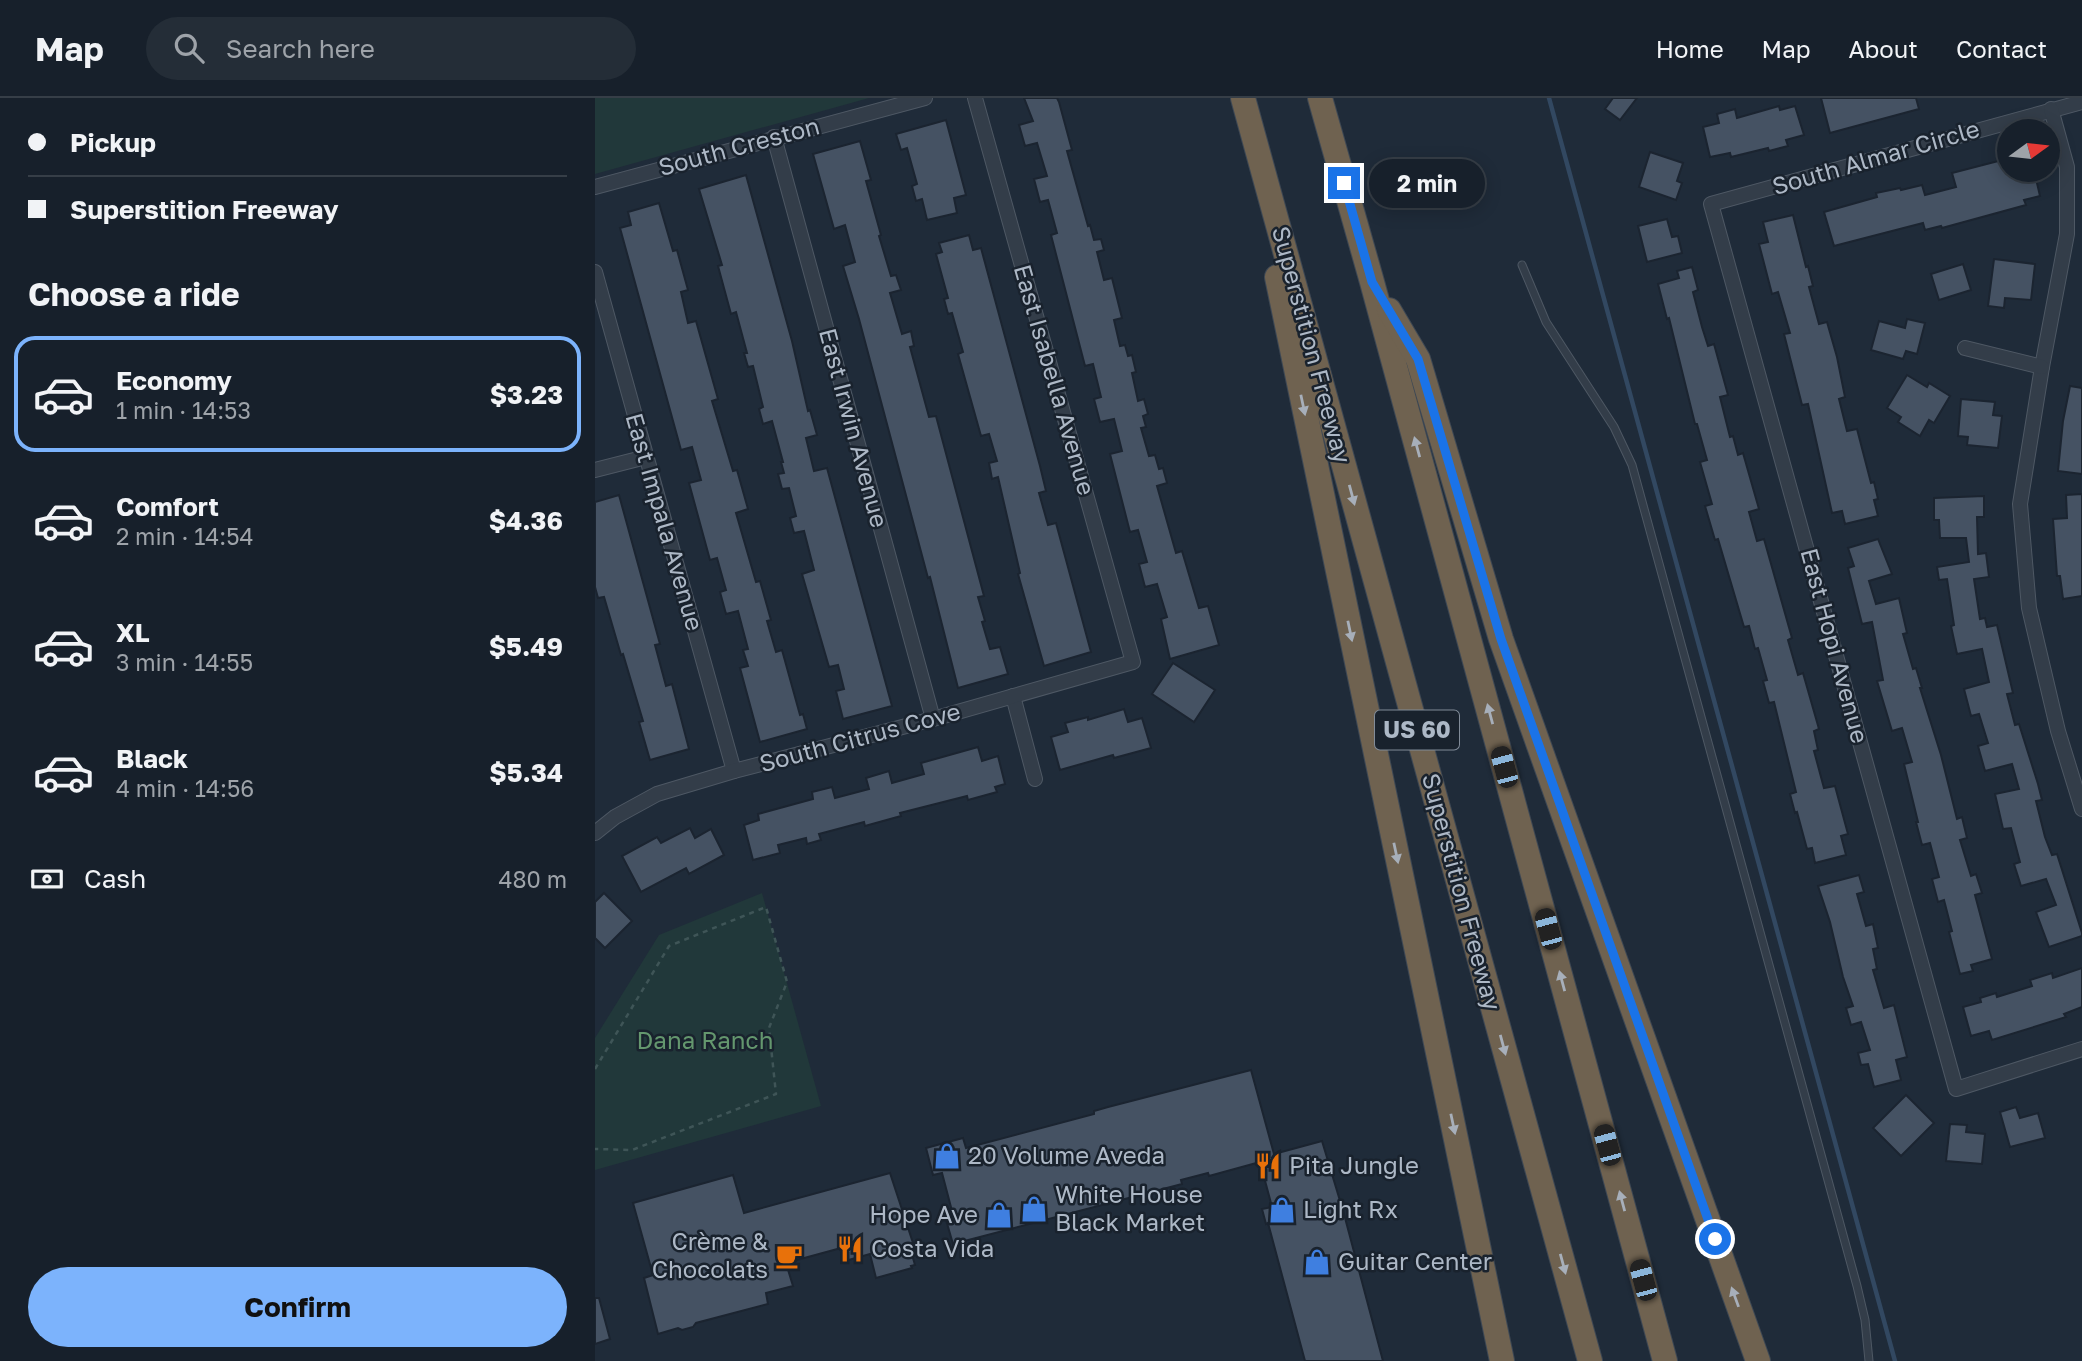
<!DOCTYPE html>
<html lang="en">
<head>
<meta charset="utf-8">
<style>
	:root { --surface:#17202b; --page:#242d37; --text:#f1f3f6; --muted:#9ea3a9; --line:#363e47; --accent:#7cb3fc }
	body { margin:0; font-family:"Golos Text",sans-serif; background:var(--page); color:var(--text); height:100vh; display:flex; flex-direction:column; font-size:26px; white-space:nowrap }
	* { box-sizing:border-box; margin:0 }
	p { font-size:23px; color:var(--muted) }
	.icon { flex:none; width:38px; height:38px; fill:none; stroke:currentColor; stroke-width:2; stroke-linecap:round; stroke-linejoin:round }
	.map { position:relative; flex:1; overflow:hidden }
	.sheet { display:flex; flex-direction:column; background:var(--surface); width:595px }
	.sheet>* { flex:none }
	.banner { display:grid; align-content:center; height:154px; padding:0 28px; background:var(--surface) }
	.needle { width:46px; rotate:75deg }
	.controls { position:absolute; left:1402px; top:21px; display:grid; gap:14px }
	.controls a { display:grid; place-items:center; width:63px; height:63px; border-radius:50%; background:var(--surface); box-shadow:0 4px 18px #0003,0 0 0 2px var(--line); font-size:35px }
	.end { position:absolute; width:32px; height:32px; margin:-16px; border:9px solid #1a73e8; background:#fff; box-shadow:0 0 0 4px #fff }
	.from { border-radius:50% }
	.bubble { position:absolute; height:49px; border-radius:24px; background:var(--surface); box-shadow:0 4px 18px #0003,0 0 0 2px var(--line); font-size:23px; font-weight:700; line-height:49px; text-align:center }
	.car { position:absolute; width:21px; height:42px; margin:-21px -10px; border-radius:9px; box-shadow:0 0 5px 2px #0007; background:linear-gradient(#222 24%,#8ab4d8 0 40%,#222 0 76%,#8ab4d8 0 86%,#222 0) }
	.banner b { display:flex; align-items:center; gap:24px; height:66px; font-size:26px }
	.banner b+b { border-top:2px solid var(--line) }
	.banner i { width:18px; height:18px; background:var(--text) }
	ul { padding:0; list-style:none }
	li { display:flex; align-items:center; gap:21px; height:116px; margin:0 14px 10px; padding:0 14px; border:4px solid transparent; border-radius:21px }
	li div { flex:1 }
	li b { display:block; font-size:26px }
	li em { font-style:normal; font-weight:700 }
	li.on { border-color:var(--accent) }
	li>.icon { width:63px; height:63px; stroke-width:1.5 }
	h2 { padding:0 28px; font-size:32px; line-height:84px }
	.pay { display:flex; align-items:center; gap:18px; height:77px; padding:0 28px; font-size:26px }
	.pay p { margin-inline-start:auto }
	.action { display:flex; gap:14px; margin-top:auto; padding:14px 28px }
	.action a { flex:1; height:80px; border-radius:42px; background:var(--accent); color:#111; font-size:28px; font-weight:700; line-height:80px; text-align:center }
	header { display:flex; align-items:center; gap:42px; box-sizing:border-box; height:98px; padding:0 35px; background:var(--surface); border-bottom:2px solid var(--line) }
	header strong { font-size:33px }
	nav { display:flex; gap:38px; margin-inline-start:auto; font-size:24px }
	.search { width:490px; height:63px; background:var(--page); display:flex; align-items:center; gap:18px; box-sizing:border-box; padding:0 24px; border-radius:38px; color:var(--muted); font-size:26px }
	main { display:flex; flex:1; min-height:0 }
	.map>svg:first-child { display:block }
	.green { fill:#21383a }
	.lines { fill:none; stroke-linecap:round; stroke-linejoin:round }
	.stream { stroke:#324861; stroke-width:4.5 }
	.building { fill:#455263; stroke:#1b2430; stroke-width:2 }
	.lane-casing { stroke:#4e5864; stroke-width:9 }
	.street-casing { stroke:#4e5864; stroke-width:16 }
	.highway-casing { stroke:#3e4854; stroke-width:26 }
	.path { stroke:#3f5557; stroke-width:2.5; stroke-dasharray:5 5; stroke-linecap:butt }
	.lane { stroke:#333d49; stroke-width:7 }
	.street { stroke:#333d49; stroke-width:14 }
	.highway { stroke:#6f6250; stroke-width:24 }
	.oneway { fill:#a7afba }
	.route { stroke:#1a73e8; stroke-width:9 }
	.labels { text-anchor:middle; stroke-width:5; stroke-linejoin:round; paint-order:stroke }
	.shield { fill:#19222d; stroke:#818b98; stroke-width:2 }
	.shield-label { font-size:23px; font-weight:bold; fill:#adb8c6 }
	.street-label { font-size:24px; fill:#adb8c6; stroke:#19222d }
	.park-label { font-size:24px; fill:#64976e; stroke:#19222d }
	.poi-label { font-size:24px; fill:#adb8c6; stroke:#19222d; text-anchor:start }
</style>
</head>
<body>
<header>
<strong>Map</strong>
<div class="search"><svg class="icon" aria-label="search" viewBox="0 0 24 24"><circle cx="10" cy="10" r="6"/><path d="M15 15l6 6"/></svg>Search here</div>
<nav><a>Home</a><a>Map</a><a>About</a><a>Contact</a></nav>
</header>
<main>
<section class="sheet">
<div class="banner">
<b><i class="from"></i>Pickup</b>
<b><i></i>Superstition Freeway</b>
</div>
<h2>Choose a ride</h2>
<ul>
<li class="on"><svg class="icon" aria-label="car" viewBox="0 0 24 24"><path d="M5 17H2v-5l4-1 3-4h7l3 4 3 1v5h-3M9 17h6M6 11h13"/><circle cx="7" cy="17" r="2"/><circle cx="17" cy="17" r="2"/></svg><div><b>Economy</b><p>1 min · 14:53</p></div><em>$3.23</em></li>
<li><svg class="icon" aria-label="car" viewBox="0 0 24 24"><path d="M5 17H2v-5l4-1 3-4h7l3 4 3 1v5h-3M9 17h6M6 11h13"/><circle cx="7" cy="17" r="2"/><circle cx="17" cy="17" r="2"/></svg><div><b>Comfort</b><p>2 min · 14:54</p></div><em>$4.36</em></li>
<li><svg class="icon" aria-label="car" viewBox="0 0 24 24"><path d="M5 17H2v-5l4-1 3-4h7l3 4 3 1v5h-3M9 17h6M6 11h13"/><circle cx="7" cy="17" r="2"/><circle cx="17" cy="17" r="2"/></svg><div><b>XL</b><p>3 min · 14:55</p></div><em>$5.49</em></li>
<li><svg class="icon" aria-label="car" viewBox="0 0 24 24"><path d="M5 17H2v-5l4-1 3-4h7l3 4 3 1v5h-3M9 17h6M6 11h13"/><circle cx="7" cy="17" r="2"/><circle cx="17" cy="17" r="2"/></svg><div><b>Black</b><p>4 min · 14:56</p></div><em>$5.34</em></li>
</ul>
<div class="pay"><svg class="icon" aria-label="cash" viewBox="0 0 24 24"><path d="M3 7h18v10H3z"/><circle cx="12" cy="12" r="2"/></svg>Cash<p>480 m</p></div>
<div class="action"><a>Confirm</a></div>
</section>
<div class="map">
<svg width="1487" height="1263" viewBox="0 0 1487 1263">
	<rect width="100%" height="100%" fill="#1f2b39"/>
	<!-- green -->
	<g class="green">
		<path d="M0,0h274l-274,76z"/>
		<path d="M167,795l59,213 -226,64v-132l64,-103z"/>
	</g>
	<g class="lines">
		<!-- stream -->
		<path class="stream" d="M954,0l346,1263"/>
	</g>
	<!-- building -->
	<g class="building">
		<path d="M429,0h33l2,4 13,48 -5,1 21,75 2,-1 4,15 7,-1 3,11 -7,2 7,28 8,-2 10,40 -8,2 6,26 5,-1 3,11 4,-1 4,17 -4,1 6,28 6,-2 4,15 -5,2 3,11 -5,1 8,28 6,-1 4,14 4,-1 4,15 -10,3 19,67 6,-2 17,57 9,-2 11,39 -49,14 -9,-40 6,-2 -10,-33 -12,3 -6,-23 8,-2 -9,-32 -8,2 -20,-78 12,-3 -8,-32 -14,3 -6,-23 7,-2 -8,-33 -8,2 -34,-131 6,-2 -9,-33 -8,2 -6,-23 13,-3 -10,-33 -12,3 -6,-21 14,-4z"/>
		<path d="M1018,0h24l-17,22 -15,-11z"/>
		<path d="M1226,0h95l3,11 -89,24z"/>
		<path d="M1184,8l1,4 15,-4 9,29 -18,5 2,6 -19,5 -1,-3 -37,9 -1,-4 -20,4 -7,-30 16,-4 -2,-9 18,-5 2,9z"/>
		<path d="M351,22l20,75 -12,3 3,15 -30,7 -5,-21 -6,2 -4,-15 5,-2 -10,-36 -6,2 -5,-16z"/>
		<path d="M265,43l11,39 -5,1 15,54 -2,1 12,40 5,-1 5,15 -11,3 12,41 9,-3 3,15 -4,1 19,70 7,-1 48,180 -6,1 7,24 -3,1 8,27 10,-2 8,27 -50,14 -28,-111 -2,1 -69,-259 -16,-53 12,-4 -10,-37 -11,4 -21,-75z"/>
		<path d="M1055,54l33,11 -6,18 5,2 -6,17 -37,-13z"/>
		<path d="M1411,61l3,11h25l6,26 -16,4 2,5 -84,23 -1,-2 -16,4 -2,-7 -89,23 -10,-34 53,-15 -1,-4 24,-5 1,2 21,-5 3,10 31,-8 -4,-14z"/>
		<path d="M151,77l46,166 16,70 2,-1 7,25 -11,3 8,33 13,-3 65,238 -49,13 -7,-28 8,-2 -6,-24 -9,2 -27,-93 12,-4 -10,-39 -10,2 -4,-15 6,-2 -7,-28 -7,1 -4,-15 6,-1 -3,-11h2l-11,-41 -9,3 -4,-15 4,-2 -10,-41 -5,1 -4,-14h3l-11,-41 -5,2 -13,-48 4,-1 -23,-76z"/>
		<path d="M64,105l14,48 4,-1 11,40 -7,2 7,31 8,-2 22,78 -6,2 21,70 4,-1 11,39 -12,4 20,69 4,-1 11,39 -4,1 9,31 6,-2 18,65 3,-1 4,15 -47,13 -20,-74 8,-2 -5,-16 5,-1 -10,-38 -12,3 -6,-22 6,-2 -9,-32 -7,2 -21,-77 12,-3 -9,-33 -11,3 -61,-222 11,-3 -3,-13z"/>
		<path d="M1198,117l13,52 2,-1 5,20 -4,1 10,37 8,-2 10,35 8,40 -6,2 8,32 10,-2 14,54 3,-1 4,17 -4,1 4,16 -33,8 -3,-13 -10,2 -24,-109 -6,1 -18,-71 6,-1 -12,-41 -6,2 -13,-50 9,-2 -5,-20z"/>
		<path d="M1072,121l5,18 6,-1 4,17 -35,9 -9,-36z"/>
		<path d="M374,137l4,15 8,-2 59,218 6,25 -7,2 9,32 8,-2 35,129 -47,14 -26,-92 2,-1 -22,-96 -6,2 -3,-16 8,-2 -8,-27 -8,2 -23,-82 5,-2 -11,-39 -4,1 -4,-15 4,-1 -12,-44 6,-2 -3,-9z"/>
		<path d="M1399,161l41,5 -4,36 -26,-2 -1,10 -16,-2z"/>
		<path d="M1368,166l8,26 -32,10 -8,-26z"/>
		<path d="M1097,169l6,23 -5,2 9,35 6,19 6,-2 14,51 -8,2 10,40 3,-1 5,19 5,-2 16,56 -10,3 8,29 7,-2 28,99 -4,2 10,35 5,-2 16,56 -5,2 4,19 -4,1 10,37 11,-2 13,48 -7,2 5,19 -31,8 -3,-15 -5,1 -10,-37 -2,1 -5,-19 6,-2 -22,-90 -5,1 -6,-22 4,-1 -9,-32 -3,1 -6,-23 -5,1 -26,-88 -3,1 -10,-34 7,-2 -12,-42 7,-2 -10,-36h-2l-26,-106 -2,1 -9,-35 21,-6 -2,-7z"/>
		<path d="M1312,221l18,4 -8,31 -11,-3 -3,8 -32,-9 8,-29 26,7z"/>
		<path d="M1312,277l20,12 2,-4 21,13 -16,27 -5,-3 -9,16 -22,-14 3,-5 -14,-9z"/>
		<path d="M1475,288l12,2v86l-24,-3 5,-50z"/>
		<path d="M1366,301l34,3 -2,13 9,1 -4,32 -31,-3 1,-8 -10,-1z"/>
		<path d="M1487,396v102l-19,3 -3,-23h-3l-4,-57 14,-1 -1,-23z"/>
		<path d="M24,397l41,149 -5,1 11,41 6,-2 17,65 -39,11 -11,-38 4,-1 -20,-67 -2,1 -17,-58 -6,1 -3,-11v-85z"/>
		<path d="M1389,398v21h-7l1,37 8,-1 3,24 -15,2 6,40 5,-1 2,9 10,-2 16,68 -6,1 8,31 4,-1 19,60 4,16 -6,1 9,36 7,18 5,-1 25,79v3l-33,11 -13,-35 20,-7 -10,-26 -25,7 -7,-22 6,-2 -9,-34 -8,1 -8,-35 24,-5 -7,-25 -27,7 -7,-25 10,-3 -9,-29 -8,2 -7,-27 25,-7 -7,-33 -25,5 -6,-28 3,-1 -7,-46 -8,1 -2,-13 32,-5 -3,-24h-26l-1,-18h-5v-22z"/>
		<path d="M1283,441l14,35 -23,7 7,23 23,-6 8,35 -4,1 10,35 3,-1 6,20h-2l21,67 16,64 5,-2 5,21 -7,2 11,36 5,-2 6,19 -7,2 17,64 -21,6 2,6 -13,3 -11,-42 3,-1 -8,-31 -6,2 -6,-23 7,-2 -9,-34 -8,2 -6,-23h2l-14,-58 8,-2 -10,-34 -10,3 -15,-50 6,-1 -11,-58 -10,2 -14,-56 6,-2 -6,-18z"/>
		<path d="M578,565l42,27 -21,32 -42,-28z"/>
		<path d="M529,611l4,13 14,-4 9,30 -37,10 -1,-3 -53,15 -9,-33 17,-5 -3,-9 23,-6v3z"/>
		<path d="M383,649l4,14 16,-5 7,28 -10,3 2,5 -29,8 -1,-4 -67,17 1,3 -36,10 -1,-4 -45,12 2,6 -14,4 -1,-6 -28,7 2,8 -27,7 -9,-35 15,-5 -1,-6 55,-15 -1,-7 20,-5 3,11 34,-9 -3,-11 23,-7 3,12 32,-9 -3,-11z"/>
		<path d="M95,730l5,10 16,-9 13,26 -35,19 -3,-6 -45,24 -19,-36 35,-19 4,6z"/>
		<path d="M1264,777l5,17 -7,2 9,32 7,-2 5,24 -5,1 4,20 -4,1 11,38 10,-3 13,52 -11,3 5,20 -27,7 -6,-23 -7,1 -3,-12 12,-3 -9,-28 -10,3 -5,-17 7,-2 -10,-29 -13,-55 -12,-36z"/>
		<path d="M9,795l28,28 -27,27 -10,-10v-36z"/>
		<path d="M1487,870v39l-18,7 2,3 -74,23 -3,-9 -18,5 -8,-29 18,-5 -1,-4 16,-5 1,4 35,-11 -2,-6 22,-7 1,5z"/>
		<path d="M656,972l23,84 48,-13 22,73 39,147h-78l-37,-138 -2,1 -4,-15 10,-2 -12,-45 -51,14 -1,-3 -27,7 1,4 -229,60 -9,-31 8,-2 -10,-38 -9,2 -7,-27 37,-10 3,10 128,-34v-3l14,-4z"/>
		<path d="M1311,997l28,28 -33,33 -28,-28z"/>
		<path d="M1421,1009l4,11 18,-5 7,25 -35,9 -10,-35z"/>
		<path d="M1355,1026l17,1 -1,7 19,2 -3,30 -36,-3z"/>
		<path d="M295,1075l23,70 -4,1 6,21 -4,1 1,2 -36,10 -6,-24 -25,7 -4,-13 -55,15 7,23 -27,7 2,11 -72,19 -3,4 -11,3 -4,-2 -20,6 -14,-56 9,-3 -20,-72 100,-28 11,38z"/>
		<path d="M0,1200h4l11,41 -15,5z"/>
	</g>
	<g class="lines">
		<!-- lane casing -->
		<g class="lane-casing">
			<path id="lane" d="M927,167l24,57 68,105 18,38 225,821 8,34 4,41"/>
		</g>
		<!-- street casing -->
		<g class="street-casing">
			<g id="street">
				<path d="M1487,4l-371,102 245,885 126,-40"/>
				<path d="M1456,11l16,58v67l-25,133 -22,137 9,104 29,123 24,78"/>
				<path d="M179,39l159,582"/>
				<path d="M0,89l330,-89"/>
				<path d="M0,174l139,499"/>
				<path d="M1370,250l77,19"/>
				<path d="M0,372l51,-13"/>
				<path d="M418,598l22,83"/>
				<path d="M0,735l20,-16 42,-23 77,-23 199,-52 200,-57 -158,-564"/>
			</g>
		</g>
		<!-- highway casing -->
		<g class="highway-casing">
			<g id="highway">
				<path d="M648,0l347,1263"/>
				<path d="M725,0l52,184 293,1079"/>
				<path d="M682,179l225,1084"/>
				<path d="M794,212l29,49 83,280 257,722"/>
			</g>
		</g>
		<!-- path -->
		<path class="path" d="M0,971l74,-123 97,-39 21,75 -18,46 7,66 -144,56 -37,-1"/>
		<!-- lane -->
		<use href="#lane" class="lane"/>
		<!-- street -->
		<use href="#street" class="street"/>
		<!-- highway -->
		<use href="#highway" class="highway"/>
	</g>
	<!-- one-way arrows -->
	<defs><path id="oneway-solid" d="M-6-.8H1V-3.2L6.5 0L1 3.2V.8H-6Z" transform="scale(1.75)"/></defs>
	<g class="oneway">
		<use href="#oneway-solid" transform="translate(708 307) rotate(78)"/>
		<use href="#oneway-solid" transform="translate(822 349) rotate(-105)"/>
		<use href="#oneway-solid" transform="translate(757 397) rotate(75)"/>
		<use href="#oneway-solid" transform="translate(755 533) rotate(78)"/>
		<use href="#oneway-solid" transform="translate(895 616) rotate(-105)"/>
		<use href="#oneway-solid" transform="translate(801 755) rotate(78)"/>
		<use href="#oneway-solid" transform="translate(967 883) rotate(-105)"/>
		<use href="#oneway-solid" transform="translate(908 947) rotate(75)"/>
		<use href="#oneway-solid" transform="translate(858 1026) rotate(78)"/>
		<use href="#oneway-solid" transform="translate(1027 1103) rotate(-105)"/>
		<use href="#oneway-solid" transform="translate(968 1166) rotate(75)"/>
		<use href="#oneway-solid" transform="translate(1140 1199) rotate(-110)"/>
	</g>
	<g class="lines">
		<!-- route -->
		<path class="route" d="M749,85l28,99 46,77 83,280 214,600"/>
	</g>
	<!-- icons -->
	<defs>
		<g id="shop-bare" transform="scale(2.1)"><path d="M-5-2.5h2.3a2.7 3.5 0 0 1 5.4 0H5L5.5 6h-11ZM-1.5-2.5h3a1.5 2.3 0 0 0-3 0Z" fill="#3f7fe0" stroke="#19222d" stroke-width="2.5" paint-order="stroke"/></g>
		<g id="restaurant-bare" transform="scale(2.1)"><path d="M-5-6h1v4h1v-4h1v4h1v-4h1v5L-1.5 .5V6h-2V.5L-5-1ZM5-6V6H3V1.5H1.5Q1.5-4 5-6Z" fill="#e8710a" stroke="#19222d" stroke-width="2.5" paint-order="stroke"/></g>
		<g id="cafe-bare" transform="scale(2.1)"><path d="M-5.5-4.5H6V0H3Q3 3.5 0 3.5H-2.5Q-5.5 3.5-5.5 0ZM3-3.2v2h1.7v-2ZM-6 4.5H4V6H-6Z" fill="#e8710a" stroke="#19222d" stroke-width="2.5" paint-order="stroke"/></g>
	</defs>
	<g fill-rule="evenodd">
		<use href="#shop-bare" x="352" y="1058"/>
		<use href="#restaurant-bare" x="673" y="1068"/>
		<use href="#shop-bare" x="439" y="1111"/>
		<use href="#shop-bare" x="687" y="1112"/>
		<use href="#shop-bare" x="404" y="1117"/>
		<use href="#restaurant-bare" x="255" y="1151"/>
		<use href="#cafe-bare" x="194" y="1158"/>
		<use href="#shop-bare" x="722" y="1164"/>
	</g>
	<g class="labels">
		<!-- shield labels -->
		<rect class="shield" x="780" y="612.5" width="84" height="39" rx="5"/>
		<g class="shield-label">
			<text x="822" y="640">US 60</text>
		</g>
		<!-- street labels -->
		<g class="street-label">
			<text transform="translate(144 49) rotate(-15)" y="8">South Creston</text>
			<text transform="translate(1281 60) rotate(-16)" y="8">South Almar Circle</text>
			<text transform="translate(716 247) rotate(75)" y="8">Superstition Freeway</text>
			<text transform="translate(459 282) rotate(74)" y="8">East Isabella Avenue</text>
			<text transform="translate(258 330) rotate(75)" y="8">East Irwin Avenue</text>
			<text transform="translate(69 424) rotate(74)" y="8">East Impala Avenue</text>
			<text transform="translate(1239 548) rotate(75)" y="8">East Hopi Avenue</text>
			<text transform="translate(265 640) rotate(-15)" y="8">South Citrus Cove</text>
			<text transform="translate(866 794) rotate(75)" y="8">Superstition Freeway</text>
		</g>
		<!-- park labels -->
		<g class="park-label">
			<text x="110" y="951">Dana Ranch</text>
		</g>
		<!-- poi labels -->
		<g class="poi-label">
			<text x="373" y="1066">20 Volume Aveda</text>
			<text x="694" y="1076">Pita Jungle</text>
			<text x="460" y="1105">White House<tspan x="460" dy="28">Black Market</tspan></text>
			<text x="708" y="1120">Light Rx</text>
			<text x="383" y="1125" text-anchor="end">Hope Ave</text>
			<text x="173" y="1152" text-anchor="end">Crème &amp;<tspan x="173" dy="28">Chocolats</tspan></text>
			<text x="276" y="1159">Costa Vida</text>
			<text x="743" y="1172">Guitar Center</text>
		</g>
	</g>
</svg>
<div class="controls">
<a><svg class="needle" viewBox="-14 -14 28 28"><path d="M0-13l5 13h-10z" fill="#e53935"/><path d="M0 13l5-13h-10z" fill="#9ea3a9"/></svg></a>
</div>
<i class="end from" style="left:1120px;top:1141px"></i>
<i class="end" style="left:749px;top:85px"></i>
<div class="bubble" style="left:774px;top:61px;width:116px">2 min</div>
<i class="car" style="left:909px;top:669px;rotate:345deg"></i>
<i class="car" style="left:953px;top:831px;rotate:345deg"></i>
<i class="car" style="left:1012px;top:1047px;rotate:345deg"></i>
<i class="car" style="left:1048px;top:1182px;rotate:345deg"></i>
</div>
</main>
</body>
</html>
